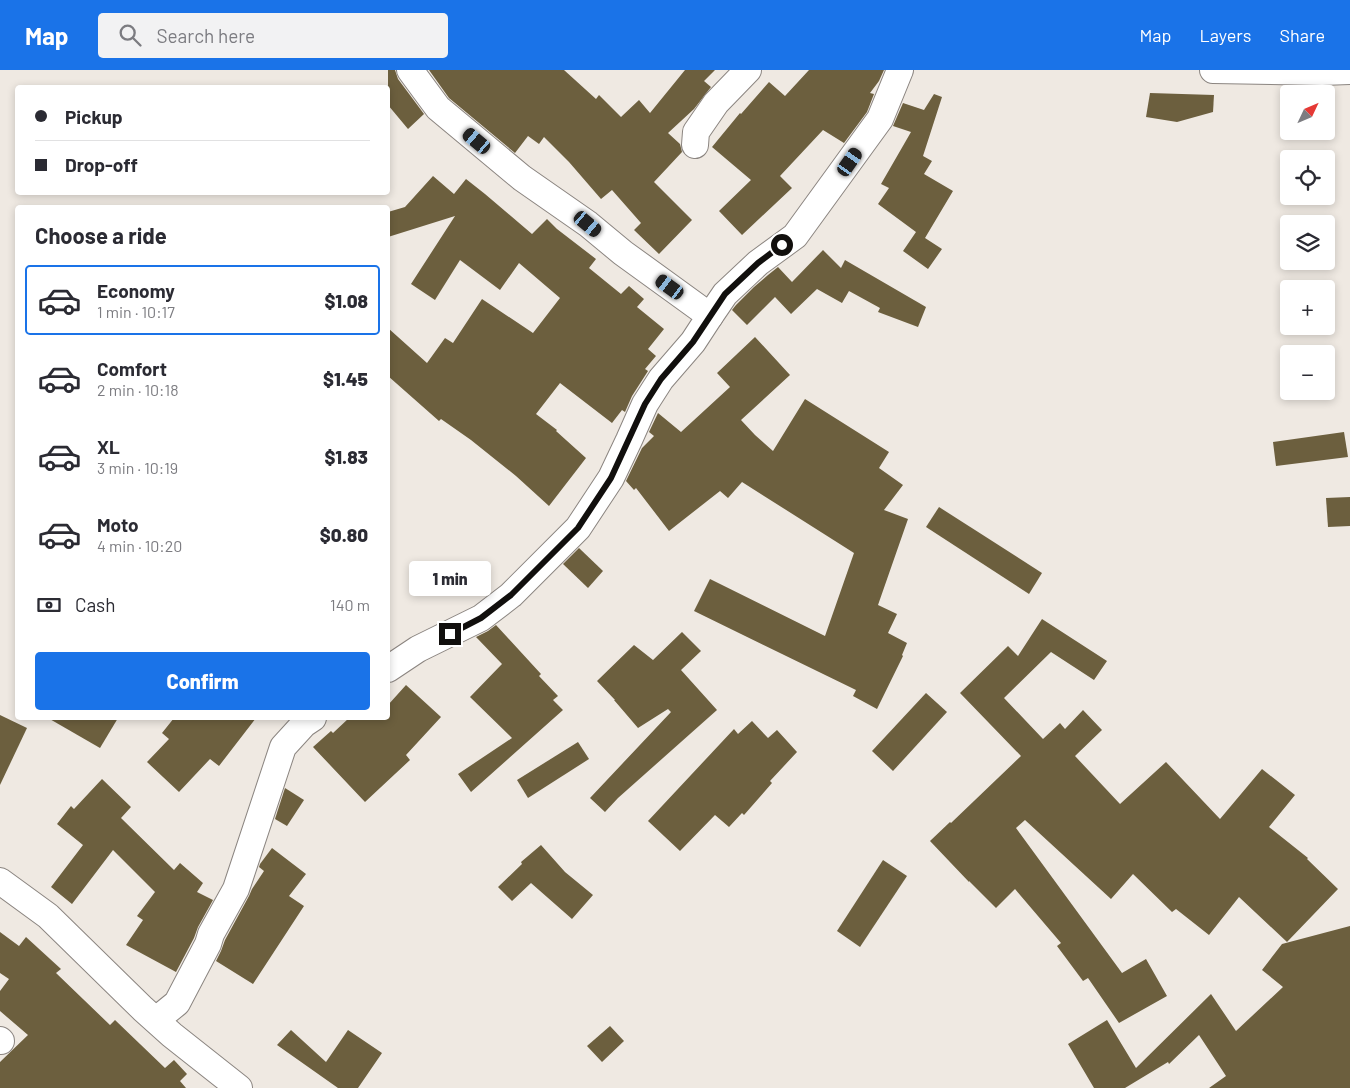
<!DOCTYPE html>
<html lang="en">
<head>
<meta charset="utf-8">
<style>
	:root { --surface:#fff; --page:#f2f2f3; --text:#2b2b33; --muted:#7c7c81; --line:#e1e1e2; --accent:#1a73e8 }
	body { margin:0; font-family:Barlow,sans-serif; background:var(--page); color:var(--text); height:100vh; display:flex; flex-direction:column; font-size:19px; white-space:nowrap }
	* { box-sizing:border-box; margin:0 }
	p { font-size:16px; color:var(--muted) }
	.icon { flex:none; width:28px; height:28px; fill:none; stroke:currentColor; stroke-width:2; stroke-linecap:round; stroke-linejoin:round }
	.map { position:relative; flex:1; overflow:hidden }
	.drawer { position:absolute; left:15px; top:135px; width:375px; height:515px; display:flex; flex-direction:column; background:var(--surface); border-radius:5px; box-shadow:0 2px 8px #0003 }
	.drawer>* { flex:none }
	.top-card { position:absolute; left:15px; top:15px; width:375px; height:110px; border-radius:5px; box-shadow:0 2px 8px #0003; display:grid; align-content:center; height:110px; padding:0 20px; background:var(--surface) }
	.needle { width:32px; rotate:46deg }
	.tools { position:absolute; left:1280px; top:15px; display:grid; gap:10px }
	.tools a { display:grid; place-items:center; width:55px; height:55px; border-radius:5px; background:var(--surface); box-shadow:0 2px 8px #0003; font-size:25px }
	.end { position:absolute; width:22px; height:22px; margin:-11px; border:6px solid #110f0d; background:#fff; box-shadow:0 0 0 2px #fff }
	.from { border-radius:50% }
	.bubble { position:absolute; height:35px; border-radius:5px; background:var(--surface); box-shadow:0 2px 8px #0003; font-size:16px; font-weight:800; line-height:35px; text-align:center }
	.car { position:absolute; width:15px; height:30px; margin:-15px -8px; border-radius:6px; box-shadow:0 0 4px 1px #0007; background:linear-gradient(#222 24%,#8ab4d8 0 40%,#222 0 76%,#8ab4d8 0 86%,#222 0) }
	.top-card b { display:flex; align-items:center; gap:18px; height:48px; font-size:19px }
	.top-card b+b { border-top:1px solid var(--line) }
	.top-card i { width:12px; height:12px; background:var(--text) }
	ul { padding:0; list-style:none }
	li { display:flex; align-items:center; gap:15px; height:70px; margin:0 10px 8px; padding:0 10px; border:2px solid transparent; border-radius:5px }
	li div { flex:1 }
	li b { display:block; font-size:19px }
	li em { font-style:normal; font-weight:800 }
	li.on { border-color:var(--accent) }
	li>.icon { width:45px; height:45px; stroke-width:1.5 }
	h2 { padding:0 20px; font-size:22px; line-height:60px }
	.pay { display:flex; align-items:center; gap:12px; height:55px; padding:0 20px; font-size:19px }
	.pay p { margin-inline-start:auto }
	.cta { display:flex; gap:10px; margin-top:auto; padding:10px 20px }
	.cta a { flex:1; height:58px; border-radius:5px; background:var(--accent); color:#fff; font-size:20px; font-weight:800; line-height:58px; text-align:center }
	header { display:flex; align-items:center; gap:30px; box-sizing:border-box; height:70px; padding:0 25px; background:var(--accent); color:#fff }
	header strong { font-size:24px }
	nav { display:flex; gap:28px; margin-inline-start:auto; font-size:18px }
	.search { width:350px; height:45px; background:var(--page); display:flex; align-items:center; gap:12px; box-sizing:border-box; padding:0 18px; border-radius:5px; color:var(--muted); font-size:19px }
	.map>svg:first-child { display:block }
	.building { fill:#6c5f3e }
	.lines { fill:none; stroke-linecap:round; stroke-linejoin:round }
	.minor-casing { stroke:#8b8580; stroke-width:28 }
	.minor { stroke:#fff; stroke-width:26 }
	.route { stroke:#110f0d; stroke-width:6 }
</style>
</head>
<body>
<header>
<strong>Map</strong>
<div class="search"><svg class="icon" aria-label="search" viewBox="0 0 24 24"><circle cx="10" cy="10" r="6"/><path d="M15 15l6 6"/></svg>Search here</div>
<nav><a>Map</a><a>Layers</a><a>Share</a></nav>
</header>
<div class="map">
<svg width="1350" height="1018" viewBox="0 0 1350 1018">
	<rect width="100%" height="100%" fill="#efe9e2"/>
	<!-- building -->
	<g class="building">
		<path d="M388,0h7l3,9 26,35 -16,15 -20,-24z"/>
		<path d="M429,0h135l32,29 3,-4 22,22 18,-17 11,13 35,-43h30l-11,11 7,6 -17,22 -26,24 12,11 2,8 -28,30 38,38 -33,34 -25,-24 7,-7 -29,-33 -11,9 -32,-37 -25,-25 -5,7 -11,-8 -13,17 -66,-55z"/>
		<path d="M809,0h75l-5,11 -9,12 4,1 -7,18 -23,31 -21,-13 -43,46 12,12 -50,47 -23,-24 32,-31 -39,-33 28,-34 1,1 28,-32 16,14z"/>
		<path d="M1150,23l64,2 -1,17 -36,10 -31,-5z"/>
		<path d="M934,24l8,3 -19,59 9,5 -8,13 29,17 -28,47 17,11 -14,20 -25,-18 13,-19 -38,-28 11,-16 -8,-4 30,-52 -18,-6 10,-23 21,7z"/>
		<path d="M433,106l21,18 12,-15 19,15 47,40 15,-15 10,10 39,30 -7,9 32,26 8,-8 15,13 -7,8 27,22 -16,20 8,7 -11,13 3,2 -16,25 -7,16 -3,-2 -10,13 -52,-40 -24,31 21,16 -1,1 30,27 -37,48 -33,-30 -45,-36 -30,-21 -2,2 -51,-45v-48l39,35 18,-25 8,5 29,-44 51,34 27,-35 -41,-35 -19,27 -40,-30 -25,40 -24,-16 44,-68 -67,21v-25l17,-5z"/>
		<path d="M823,180l18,18 4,-8 81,47 -8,20 -40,-15 2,-4 -31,-17 -7,12 -25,-14 -26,25 -16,-17 -28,28 -15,-15 4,-5 18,-18 14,-12 10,-8 14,15z"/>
		<path d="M755,267l35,38 -49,45 14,15 18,16 32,-52 84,53 -10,16 24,17 -19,25 24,9 -30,86 19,9 -9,19 19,10 -5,12 1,1 -26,53 -24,-13 3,-6 -162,-79 16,-32 115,57 29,-83 -112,-71 -14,16 -8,-7 -51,40 -33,-43 -2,2 -8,-9 16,-33 12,-12 -5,-4 9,-19 23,19 49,-45 -13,-14z"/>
		<path d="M1344,362l4,25 -72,9 -3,-24z"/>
		<path d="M1350,427v29l-22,1 -2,-29z"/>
		<path d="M939,437l103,66 -13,21 -103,-67z"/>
		<path d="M579,478l24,23 -15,17 -25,-24z"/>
		<path d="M1042,549l65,42 -13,19 -43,-28 -47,46 39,41 17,-16 5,6 18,-19 19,20 -27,26 45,48 46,-42 54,57 42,-50 33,26 -26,32 39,31 -1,1 31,30 -51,53 -48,-45 -30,38 -33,-26 -4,3 -39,-38 -22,25 -86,-79 -9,8 106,145 24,-14 21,37 -48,27 -31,-45 -5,3 -26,-35 4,-3 -46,-54 -19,19 -27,-27v1l-39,-41 20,-19 1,1 70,-67 -61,-63 48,-47 10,10z"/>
		<path d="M496,555l45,49 -2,2 19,20 -5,4 10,10 -92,82 -13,-18 54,-36 -42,-41 32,-33 -26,-27 12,-6z"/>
		<path d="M682,562l19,19 -20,19 36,40 -99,88 -13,14 -15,-14 81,-86 -3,-3 -30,19 -24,-28h1l-18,-19 37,-36 19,15z"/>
		<path d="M406,615l35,32 -35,38 4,5 -45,42 -52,-55 18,-16 2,2 16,-15h39v-13z"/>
		<path d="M926,623l21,19 -54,59 -21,-20z"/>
		<path d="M0,645l27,13 -27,57z"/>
		<path d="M48,648h70l-18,30z"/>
		<path d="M174,648h82l-37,48 -9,-7 -31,33 -32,-30 22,-23 -7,-6z"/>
		<path d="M752,651l16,17 9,-8 20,22 -27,29 2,2 -28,32 -2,-2 -13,14 -14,-12 -35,36 -32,-30 86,-92 4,5z"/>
		<path d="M578,672l11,17 -61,39 -11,-18z"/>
		<path d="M102,709l29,28 -10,11 53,52 6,-7 23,20 -6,9 16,8 -15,27 -4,11 -18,34 -50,-27 17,-25 -6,-4 18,-24 -42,-42 -41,54 -21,-17 32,-42 -26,-21 14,-18 3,3z"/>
		<path d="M285,718l19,12 -17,26 -12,-7z"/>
		<path d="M541,775l24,27 28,23 -21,24 -41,-36 -19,18 -14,-14 24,-23 -1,-2z"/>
		<path d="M272,778l34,26 -17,22 15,10 -51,78 -37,-23 5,-10 4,-11 24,-44 3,-7 12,-18 -5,-4 1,-3z"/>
		<path d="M883,790l24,16 -47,71 -23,-16z"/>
		<path d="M1350,856v162h-141l17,-12 -27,-41 -30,29 -1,-2 -43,26h-31l-26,-44 39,-24 29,48 75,-74 25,37 47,-44 -21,-17 20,-26z"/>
		<path d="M0,862l19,14 7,-9 35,32 -5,4 54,52 5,-5 50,48 9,-8 13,14 -7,7 6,7h-186v-26l28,-27 -28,-24v-20l9,-12 -9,-6z"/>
		<path d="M610,956l14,15 -22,21 -15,-16z"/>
		<path d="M291,960l35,32 22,-32 34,23 -24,35h-20l-61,-43z"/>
	</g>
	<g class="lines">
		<!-- minor casing -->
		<g class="minor-casing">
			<g id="minor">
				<path d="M1213,0l109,2 28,-1"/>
				<path d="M695,75l1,-13 20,-29 32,-33"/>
				<path d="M710,246l15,-22 33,-31 37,-27 85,-117 20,-49"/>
				<path d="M388,599l30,-20 63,-31 30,-23 67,-67 33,-50 18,-38 16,-36 16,-25 32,-37 17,-26 -87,-63 -35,-29 -66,-46 -84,-70 -28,-38"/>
				<path d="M0,811l48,35 95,93 29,26 67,53"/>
				<path d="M156,950l21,-17 31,-59 3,-10 25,-45 47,-142 21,-23 9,-6"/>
				<path d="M0,970l1,1"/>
			</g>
		</g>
		<!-- minor -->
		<use href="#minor" class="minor"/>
	</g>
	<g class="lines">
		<!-- route -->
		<path class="route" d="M450,564l31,-16 30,-23 67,-67 33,-50 34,-74 16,-25 32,-37 32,-48 33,-31 24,-18"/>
	</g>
</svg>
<div class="tools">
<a><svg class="needle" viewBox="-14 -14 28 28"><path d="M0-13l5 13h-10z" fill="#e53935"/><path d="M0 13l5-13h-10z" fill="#7c7c81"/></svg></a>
<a><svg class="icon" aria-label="locate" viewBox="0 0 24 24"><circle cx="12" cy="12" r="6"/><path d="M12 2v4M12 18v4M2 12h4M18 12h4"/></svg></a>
<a><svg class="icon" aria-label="layers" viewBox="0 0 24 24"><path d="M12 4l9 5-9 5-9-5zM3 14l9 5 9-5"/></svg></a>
<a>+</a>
<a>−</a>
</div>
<i class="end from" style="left:782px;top:175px"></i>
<i class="end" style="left:450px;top:564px"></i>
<div class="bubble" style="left:409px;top:491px;width:82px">1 min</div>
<i class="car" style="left:477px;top:71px;rotate:310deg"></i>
<i class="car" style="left:850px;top:92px;rotate:35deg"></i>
<i class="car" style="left:588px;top:154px;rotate:130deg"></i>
<i class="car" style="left:670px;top:217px;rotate:306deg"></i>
<div class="top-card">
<b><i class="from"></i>Pickup</b>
<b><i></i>Drop-off</b>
</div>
<section class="drawer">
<h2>Choose a ride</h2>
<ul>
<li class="on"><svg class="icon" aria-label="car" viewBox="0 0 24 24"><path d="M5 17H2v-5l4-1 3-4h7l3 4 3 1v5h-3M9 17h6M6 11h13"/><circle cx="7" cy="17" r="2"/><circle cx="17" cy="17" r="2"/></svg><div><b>Economy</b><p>1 min · 10:17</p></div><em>$1.08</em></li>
<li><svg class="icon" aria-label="car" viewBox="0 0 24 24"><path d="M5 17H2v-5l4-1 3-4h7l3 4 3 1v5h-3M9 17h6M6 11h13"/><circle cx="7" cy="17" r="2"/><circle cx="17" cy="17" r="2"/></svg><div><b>Comfort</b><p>2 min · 10:18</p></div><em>$1.45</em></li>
<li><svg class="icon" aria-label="car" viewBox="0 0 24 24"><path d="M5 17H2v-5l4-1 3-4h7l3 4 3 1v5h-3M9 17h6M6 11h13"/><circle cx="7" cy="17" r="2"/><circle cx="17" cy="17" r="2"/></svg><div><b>XL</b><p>3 min · 10:19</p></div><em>$1.83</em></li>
<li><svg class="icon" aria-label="car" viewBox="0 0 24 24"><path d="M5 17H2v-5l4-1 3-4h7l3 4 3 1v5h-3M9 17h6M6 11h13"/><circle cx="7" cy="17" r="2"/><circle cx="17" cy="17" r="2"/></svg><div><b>Moto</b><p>4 min · 10:20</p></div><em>$0.80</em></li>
</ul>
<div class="pay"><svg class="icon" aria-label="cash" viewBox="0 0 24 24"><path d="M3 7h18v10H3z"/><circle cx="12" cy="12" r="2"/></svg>Cash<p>140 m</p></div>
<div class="cta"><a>Confirm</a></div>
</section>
</div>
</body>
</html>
